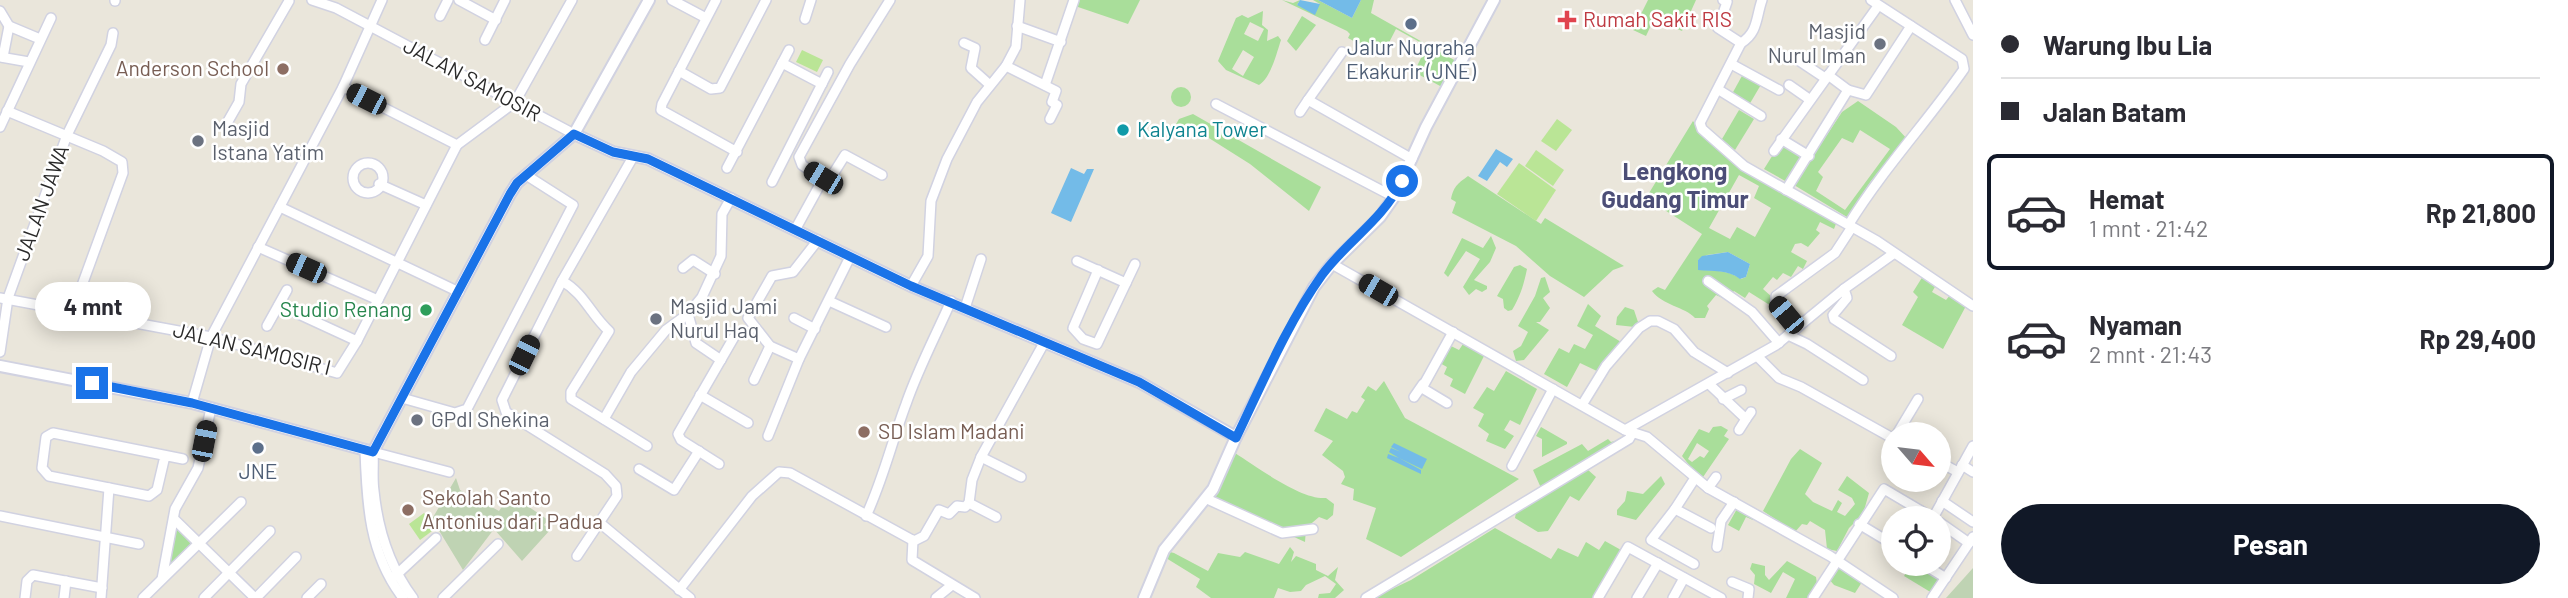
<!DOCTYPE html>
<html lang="id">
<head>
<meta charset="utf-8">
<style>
	:root { --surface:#fff; --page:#f7f7f7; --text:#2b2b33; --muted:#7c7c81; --line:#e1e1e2; --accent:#111827 }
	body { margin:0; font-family:Barlow,sans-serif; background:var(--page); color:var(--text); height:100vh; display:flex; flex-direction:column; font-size:26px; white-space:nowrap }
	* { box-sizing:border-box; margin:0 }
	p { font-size:23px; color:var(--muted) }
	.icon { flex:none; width:38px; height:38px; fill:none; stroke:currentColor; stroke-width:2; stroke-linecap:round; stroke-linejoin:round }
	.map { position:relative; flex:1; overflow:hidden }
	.side { display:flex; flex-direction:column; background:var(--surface); width:595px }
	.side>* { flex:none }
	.hud { display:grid; align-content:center; height:154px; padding:0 28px; background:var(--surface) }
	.needle { width:46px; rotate:118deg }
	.controls { position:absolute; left:1881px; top:422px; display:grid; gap:14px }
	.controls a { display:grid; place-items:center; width:70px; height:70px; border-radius:50%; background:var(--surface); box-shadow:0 4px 18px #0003; font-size:35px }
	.end { position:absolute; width:32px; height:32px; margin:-16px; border:9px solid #1a73e8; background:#fff; box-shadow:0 0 0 4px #fff }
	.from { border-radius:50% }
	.bubble { position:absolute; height:49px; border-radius:24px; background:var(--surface); box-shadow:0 4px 18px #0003; font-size:23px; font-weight:700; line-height:49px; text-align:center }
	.car { position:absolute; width:21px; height:42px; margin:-21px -10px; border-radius:9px; box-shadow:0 0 5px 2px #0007; background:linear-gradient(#222 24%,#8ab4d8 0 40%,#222 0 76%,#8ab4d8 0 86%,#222 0) }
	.hud b { display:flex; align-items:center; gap:24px; height:66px; font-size:26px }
	.hud b+b { border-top:2px solid var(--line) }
	.hud i { width:18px; height:18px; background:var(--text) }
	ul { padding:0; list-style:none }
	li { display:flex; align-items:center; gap:21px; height:116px; margin:0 14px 10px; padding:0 14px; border:4px solid transparent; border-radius:10px }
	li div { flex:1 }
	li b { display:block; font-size:26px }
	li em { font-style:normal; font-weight:700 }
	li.current { border-color:var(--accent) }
	li>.icon { width:63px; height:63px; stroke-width:1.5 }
	.button { display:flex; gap:14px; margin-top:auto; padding:14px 28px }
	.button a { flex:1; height:80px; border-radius:42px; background:var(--accent); color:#fff; font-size:28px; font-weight:700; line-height:80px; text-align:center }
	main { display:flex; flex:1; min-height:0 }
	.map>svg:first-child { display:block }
	.green { fill:#a9de9a; fill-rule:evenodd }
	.cemetery { fill:#bfd3b3 }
	.pitch { fill:#bae596 }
	.water { fill:#73bbe8 }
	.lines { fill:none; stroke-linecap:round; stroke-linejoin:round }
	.minor-casing { stroke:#d1d2e1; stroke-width:12 }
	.tertiary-casing { stroke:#d1d2e1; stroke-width:14 }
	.minor { stroke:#fff; stroke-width:9 }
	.tertiary { stroke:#fff; stroke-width:10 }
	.route { stroke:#1a73e8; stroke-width:9 }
	.health-dot { fill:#e0444e; stroke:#fff; stroke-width:2.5 }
	.service-dot { fill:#5c6f8a; stroke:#fff; stroke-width:2.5 }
	.worship-dot { fill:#6b7280; stroke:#fff; stroke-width:2.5 }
	.education-dot { fill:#8d6e63; stroke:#fff; stroke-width:2.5 }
	.culture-dot { fill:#0f9aa8; stroke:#fff; stroke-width:2.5 }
	.leisure-dot { fill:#2e9e5b; stroke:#fff; stroke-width:2.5 }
	.labels { text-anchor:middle; stroke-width:5; stroke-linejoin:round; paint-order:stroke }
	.health-label { font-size:21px; fill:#be3a42; stroke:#fff; text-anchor:start }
	.worship-label { font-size:21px; fill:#5b616d; stroke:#fff; text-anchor:start }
	.service-label { font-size:21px; fill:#4e5e75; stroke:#fff }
	.education-label { font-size:21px; fill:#785e54; stroke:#fff; text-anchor:start }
	.street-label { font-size:21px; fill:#292929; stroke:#fff }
	.culture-label { font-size:21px; fill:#0d838f; stroke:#fff; text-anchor:start }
	.leisure-label { font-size:21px; fill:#27864d; stroke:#fff; text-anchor:end }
	.quarter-label { font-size:24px; font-weight:bold; fill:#4c4e77; stroke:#fff }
</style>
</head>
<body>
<main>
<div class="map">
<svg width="1973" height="598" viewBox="0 0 1973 598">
	<rect width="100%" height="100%" fill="#eae6db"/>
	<!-- green -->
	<g class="green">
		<path d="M1077,0h63l-12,24 -50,-17z"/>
		<path d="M1282,0l11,3 7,-3 -3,5 23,-1 -7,-4h5l34,18 9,-18h13l-3,13 85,48 -14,26 -28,-15 13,-26 -31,-17 -14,27 -34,-18 2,-4 -3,-3z"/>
		<path d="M1648,0h48l-14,31 -28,-12 -8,17 -13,-6z"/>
		<path d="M1263,11l-1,14 6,5 -1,11 11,-5 3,4c-5,15 -10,37 -22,45l-33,-15 -8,-9 18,-43 6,-3 6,3zM1250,22l14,7 -6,12 -14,-7zM1243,50l11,7 -11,19 -11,-7z"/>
		<path d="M1302,16l14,9 -20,26 -9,-10z"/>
		<path d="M1743,74l19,9 -13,22 -17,-11z"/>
		<circle cx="1181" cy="97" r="10"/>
		<path d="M1858,101l38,26 12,13 -37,41 -24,36 -53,-32 48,-73zM1860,130l30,19 -45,61 -29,-19 7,-14 -5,-5 24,-34 11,5z"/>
		<path d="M1739,110l15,9 -19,31 -13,-11z"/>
		<path d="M1193,114l128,73 -12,24 -59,-47 -57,-36 -21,3 7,-12z"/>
		<path d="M1693,121c33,49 94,73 144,100l-3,8 -14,-7 -4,8 4,3 -12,14 -7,-4 -6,1 -4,8 16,9 -4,8 -5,-3 -7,11 -8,-4 -6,7 -4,-3 -10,12 9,8 4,12 -27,-17 -4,6 -11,-7 -7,9 -11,-5 -9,11 2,3 -4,9h-10c-10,-11 -33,-13 -43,-27l6,-4 7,3 37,-56 -56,-36zM1739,175l20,11 -5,12 17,10 -16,29 -18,-10 -7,12 -21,-11zM1728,252l22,12 -4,13 -5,2c-13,-9 -28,-9 -43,-9v-10l9,-5z"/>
		<path d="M1781,142l24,15 -18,25 -23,-13z"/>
		<path d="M1468,176l73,48 4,-6 79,48 -11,4 -29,27 -34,-21 -34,-30 -64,-33 4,-11 -5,-3c3,-14 8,-16 17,-23z"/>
		<path d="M1491,236l5,12 -6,14 -16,18 13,6v3l-5,3 -6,-3 -7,6 -6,-8 17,-28 -14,-8 -18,26 -4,-4 18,-35 21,10z"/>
		<path d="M1520,265l7,4c-3,15 -7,28 -15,41l-4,1 -4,-3 -1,-9 -6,-3 17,-29z"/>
		<path d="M1923,276l13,9 -4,7 14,8 5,-6 16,10 -24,45 -41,-24 16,-28 -5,-5z"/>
		<path d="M1545,277l5,15 -7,6 7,10 -10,14h-4l13,8 -25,30 -8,1 -3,-10 8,-5 7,-14 -10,-6 17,-30 6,-18z"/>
		<path d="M1588,304l13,12 -6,10 26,16 -22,30 -19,-9 -13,24 -23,-13 15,-26 10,5 5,-9 11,5 8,-14 -16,-9z"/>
		<path d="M1625,307l9,3 4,12 -3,5 -19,-2 1,-8z"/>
		<path d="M1463,344l21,12 -19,38 -15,-8 3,-7 -9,-5 3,-7 -9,-5 11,-17 10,5z"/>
		<path d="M1506,371l31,18 -17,36 -10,-5 -6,10 10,6 -9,13 -19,-8 3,-7 -11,-8 6,-12 -11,-6 14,-21 7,4z"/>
		<path d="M1384,381l21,37 114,61 -118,78 -35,-18 10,-31 -23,-8 1,-11 -13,-5 4,-7 -2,-6 -21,-16 11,-14 -19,-10 12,-23 21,11 5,-8 5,2 8,-13 -4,-3 7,-11 8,5z"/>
		<path d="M1721,426l7,4 -4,6 5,3 -28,41 -19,-24 17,-27 10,4 4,-6zM1697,443l12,8 -5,7 -4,-2 -8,6 -4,-3z"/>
		<path d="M1541,427l26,15v2l-25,13v-18l-6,-3z"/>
		<path d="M1625,438l-84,50 -8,-18 49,-26 6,7 20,-12 3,3z"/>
		<path d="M1800,449l22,14 -17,31 8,8 19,9 6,-11 4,3 -5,9 8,4 10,-12 -3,-6 -14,-8 9,-14 22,17 -6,21 -14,14 -12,23 -10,-2 -2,-19 -15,-9 -3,4 -5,-1 -7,8 -32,-21 28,-52z"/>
		<path d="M1235,453c22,14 66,47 91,45l8,6 -1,11 -6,5 -8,-3 -13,11 -1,14 -92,-42z"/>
		<path d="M1587,469l9,8 -17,24 -9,-5 -22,35 -10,1 -23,-14 1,-6z"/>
		<path d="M1661,476l4,8 -29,36 -19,-5v-5l8,-9 2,-10 16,3z"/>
		<path d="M1738,507l17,9 -2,4 -7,-3 -7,14 -11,-6z"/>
		<path d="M176,528l16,17 -24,24 8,-40z"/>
		<path d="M1495,528l56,31 7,-11 20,9 8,-15 13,8 6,-9 16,9 -27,48h-221l38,-18z"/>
		<path d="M1290,547l4,5 -3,10 5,-6 20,8v6l12,6 10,-9 -3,13 9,10 -9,8h-17l1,-4 11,-1 6,-9 -11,-8 -19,9 -5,6 -11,1 -12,-4 -4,10h-63l-15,-11 4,-8 -34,-21 4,-6 4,1 34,18 10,-18 22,4 5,-5 34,12z"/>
		<path d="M1787,561l29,16 1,7 -8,14h-23l9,-19 -12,-7 -12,21 -17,-9 1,-9 -5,-6 2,-6 13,3v9l4,5z"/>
		<path d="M1912,564l28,15 -8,14 -28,-17z"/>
		<path d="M1838,566l24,16 -7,11 -21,-8 -5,-6z"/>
	</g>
	<!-- cemetery -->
	<g class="cemetery">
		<path d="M456,478l4,12 39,21 4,-6h5l5,-9 35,24 -4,5 6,5 -28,31 -28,-32 -31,41 -31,-51z"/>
		<path d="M1973,568v30h-27z"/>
	</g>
	<!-- pitch -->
	<g class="pitch">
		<path d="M802,50l21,10 -6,12 -21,-10z"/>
		<path d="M1557,119l15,11 -16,21 -15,-10z"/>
		<path d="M1536,150l28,20 -11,16 -28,-20z"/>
		<path d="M1519,163l37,27 -20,31 -39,-27z"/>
		<path d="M424,513l12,15 -16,12 -11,-16z"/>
	</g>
	<!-- water -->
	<g class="water">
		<path d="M1300,0l20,4 -5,11 -18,-10z"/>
		<path d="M1318,0h43l-9,18z"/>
		<path d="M1496,149l17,10 -6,8 -7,-5 -13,19 -9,-5z"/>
		<path d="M1071,168l13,6 3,-5h7l-23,53 -20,-9z"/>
		<path d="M1728,252l22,12 -4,13 -6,2c-13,-10 -27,-7 -42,-9v-10l4,-4z"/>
		<path d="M1394,443l33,16 -5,10 -23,-11 22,12v4l-34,-16 1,-4 11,4 -10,-6 2,-4 10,4 -10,-5z"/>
	</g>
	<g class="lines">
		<!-- minor casing -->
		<g class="minor-casing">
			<g id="minor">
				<path d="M312,0l24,8 238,126"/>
				<path d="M459,0l37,20"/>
				<path d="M672,0l34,18"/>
				<path d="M716,0l-54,104 -1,6 76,42"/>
				<path d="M1723,0l4,2 -9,26 23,15c17,-10 15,-26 21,-43"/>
				<path d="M1955,0l18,35"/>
				<path d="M115,1v-1"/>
				<path d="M0,11l9,15"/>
				<path d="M440,16l8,-16"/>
				<path d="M805,19l6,-19"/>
				<path d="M1017,26l44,16"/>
				<path d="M485,40l20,-40"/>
				<path d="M964,43l11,5 -4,20 19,17"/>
				<path d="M1741,43l-41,80 2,6 42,37 133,75 96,65"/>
				<path d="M1342,52l-34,48 104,59"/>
				<path d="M0,57l29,5"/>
				<path d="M3,57l6,-31 31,13"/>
				<path d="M1798,60l27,18"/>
				<path d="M782,63l40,21"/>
				<path d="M1733,65l46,25"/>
				<path d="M1006,66l10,-19 4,-47"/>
				<path d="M679,71l32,18 9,-1 46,-88"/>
				<path d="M1828,75l20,15"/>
				<path d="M1045,85l29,-85"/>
				<path d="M1789,85l20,14"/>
				<path d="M343,87l114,58"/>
				<path d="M1719,90l42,26"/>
				<path d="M1216,104l178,93"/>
				<path d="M7,111l96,40 19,11 1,11 -50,137"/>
				<path d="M1300,112l8,-12"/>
				<path d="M227,123l12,-21 2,-18 48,-83"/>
				<path d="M0,127l51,-109"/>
				<path d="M1781,139l28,17"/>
				<path d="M1774,151l104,-145"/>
				<circle cx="368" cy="178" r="15"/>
				<path d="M727,168l62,-118"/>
				<path d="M823,179l-21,-14 -3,-8 51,-93 40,-64"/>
				<path d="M772,182l56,-110"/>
				<path d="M379,184l47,21"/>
				<path d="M1786,190l62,-100 18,5 45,-69"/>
				<path d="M280,207l179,85"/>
				<path d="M1849,224c34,-55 78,-102 115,-155l-2,-10 -91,-59"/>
				<path d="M795,230l28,-51h7l15,-24 37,20"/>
				<path d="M818,240l-25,32 -21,4 -24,42 22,28 29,13 51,-102"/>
				<path d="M258,247l120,53"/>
				<path d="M1077,261l49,22"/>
				<path d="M1332,264l293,166 22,7 61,51 122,68 63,42"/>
				<path d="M683,268l10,-8 22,14"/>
				<path d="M1098,270l-25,58 10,11 14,5 38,-80"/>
				<path d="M562,281c22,12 29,34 47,50l-38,61v7l76,47"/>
				<path d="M1708,281l44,31 27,31"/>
				<path d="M911,286l17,-30 3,-55 16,-42 30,-57 29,-36 50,25 -4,11 5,3 -7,14"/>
				<path d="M1844,289l3,9 -14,17 1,4 57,37"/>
				<path d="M0,298l211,39 126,36 20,-32 100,-196 58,-43 57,-102"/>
				<path d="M829,301l57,26"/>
				<path d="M279,305l78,36"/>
				<path d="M965,308l16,-49"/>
				<path d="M688,314l8,29 25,17"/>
				<path d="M794,318l21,11"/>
				<path d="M267,326l20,-36"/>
				<path d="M1797,328l-21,-25v-7l59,-43 17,-26"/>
				<path d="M1788,335l19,9 56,36"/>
				<path d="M0,352l8,-54 59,-163 44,-90 2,-12"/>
				<path d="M1758,357l21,21 22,9 93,52"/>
				<path d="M754,380l16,-34"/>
				<path d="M1709,384l37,35 5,-7"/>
				<path d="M700,395l48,28"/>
				<path d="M1414,397l9,-13"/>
				<path d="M402,398l53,15 12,-4 106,-204 -47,-30"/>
				<path d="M1723,399l18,-9"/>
				<path d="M192,403l19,-66 132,-250 39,-87"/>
				<path d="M1447,403l-25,-15 31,-56"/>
				<path d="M1582,405l24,-39 33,-38 11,-7h8l16,8 20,23 34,21"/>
				<path d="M604,419l27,-47 35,-42 22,-16 14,-17 19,-41 1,-42 9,-16"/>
				<path d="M1625,430l151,-85 68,-56 49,-35"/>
				<path d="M1739,430l7,-11"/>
				<path d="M1897,434l21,-35"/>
				<path d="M768,436l31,-77"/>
				<path d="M365,451c2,53 4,103 38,147"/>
				<path d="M165,456l-8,34 -8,6 -100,-20 -7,-8 4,-31 7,-4 130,26"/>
				<path d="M981,457l40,20"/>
				<path d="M1939,462l19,10"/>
				<path d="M719,464l-38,-24 -3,-6 59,-102"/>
				<path d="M1962,465l11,7"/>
				<path d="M1512,466l41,-77"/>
				<path d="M639,469l35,21 25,-39"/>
				<path d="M1695,478l-20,31 36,19"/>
				<path d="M1708,488l8,-11"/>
				<path d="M1207,499l75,34 31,-4"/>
				<path d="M1942,501l31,21"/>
				<path d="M1675,509l-24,31 43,24"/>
				<path d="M0,516l139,28"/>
				<path d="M866,516c17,-36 26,-75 40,-112 12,-35 30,-69 45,-103"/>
				<path d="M996,517l-27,-14 3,-23 9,-23 63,-114"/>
				<path d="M1933,518l40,-72"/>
				<path d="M174,519l81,79"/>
				<path d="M1939,522l30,21"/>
				<path d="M600,523l90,75"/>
				<path d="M1859,524l35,21"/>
				<path d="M913,540l-1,20 63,38"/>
				<path d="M1717,547l4,-26 13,-19"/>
				<path d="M577,556l40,-60 -1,-10 -11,-12 -99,-62 -4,-12 60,-119 71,-124"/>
				<path d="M1923,564l23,14"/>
				<path d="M394,577l42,-39"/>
				<path d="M162,579l13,-70 23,-41 13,-60"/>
				<path d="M1732,582l17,7 -1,9"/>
				<path d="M679,590l73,-94 27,-24 11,1 124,68 10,-5 15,-26 10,4 8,-8 8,1 4,-4"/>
				<path d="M25,598l2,-17 6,-6 69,13"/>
				<path d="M64,598l2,-17"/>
				<path d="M101,598l8,-110"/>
				<path d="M143,598l98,-96"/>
				<path d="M204,598l66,-67"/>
				<path d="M256,598l40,-41"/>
				<path d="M307,598l14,-14"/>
				<path d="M413,598c-24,-32 -35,-67 -39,-107 -2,-13 0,-26 -1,-39l76,20"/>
				<path d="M443,598l55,-54"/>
				<path d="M936,598l16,-13"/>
				<path d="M1366,598l263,-159 4,-7"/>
				<path d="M1598,598l30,-51 93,51"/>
				<path d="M1637,598l21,-35"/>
				<path d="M1673,598l11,-20"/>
				<path d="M1813,598l71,-109 49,29"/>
				<path d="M1932,598l41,-61"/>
			</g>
		</g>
		<!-- tertiary casing -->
		<g class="tertiary-casing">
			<g id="tertiary">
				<path d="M574,134l39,18 35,7 263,127 228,96 97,55"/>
				<path d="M0,366l192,37 181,49 137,-258 7,-11 57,-49 75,-134"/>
				<path d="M1144,598l20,-48 49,-61 23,-52 78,-150 18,-23 48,-47 14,-20 32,-70 68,-127"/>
			</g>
		</g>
		<!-- minor -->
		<use href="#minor" class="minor"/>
		<!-- tertiary -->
		<use href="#tertiary" class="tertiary"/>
	</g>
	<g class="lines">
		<!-- route -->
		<path class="route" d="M92,383l100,20 181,49 137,-258 7,-11 57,-49 39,18 35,7 263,127 228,96 97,56c26,-54 51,-114 86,-163 26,-35 59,-53 80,-94"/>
	</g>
	<!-- markers -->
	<path class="health-dot" d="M1563.5 9.5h7v7h7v7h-7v7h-7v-7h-7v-7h7z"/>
	<g class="service-dot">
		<circle cx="1411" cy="24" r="7"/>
		<circle cx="258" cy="448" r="7"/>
	</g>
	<g class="worship-dot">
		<circle cx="1880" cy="44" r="7"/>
		<circle cx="198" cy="141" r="7"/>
		<circle cx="656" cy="319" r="7"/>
		<circle cx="417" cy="420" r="7"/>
	</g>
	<g class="education-dot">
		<circle cx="283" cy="69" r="7"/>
		<circle cx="864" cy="432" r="7"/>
		<circle cx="408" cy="510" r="7"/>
	</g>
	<circle class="culture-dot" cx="1123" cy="130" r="7"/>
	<circle class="leisure-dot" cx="426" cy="310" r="7"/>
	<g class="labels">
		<!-- health labels -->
		<g class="health-label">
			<text x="1583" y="27">Rumah Sakit RIS</text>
		</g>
		<!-- worship labels -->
		<g class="worship-label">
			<text x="1866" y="39" text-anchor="end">Masjid<tspan x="1866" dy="24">Nurul Iman</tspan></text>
			<text x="212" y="136">Masjid<tspan x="212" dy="24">Istana Yatim</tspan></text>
			<text x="670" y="314">Masjid Jami<tspan x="670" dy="24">Nurul Haq</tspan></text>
			<text x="431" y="427">GPdI Shekina</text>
		</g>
		<!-- service labels -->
		<g class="service-label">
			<text x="1411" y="55">Jalur Nugraha<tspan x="1411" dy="24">Ekakurir (JNE)</tspan></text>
			<text x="258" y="479">JNE</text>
		</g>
		<!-- education labels -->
		<g class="education-label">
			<text x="269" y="76" text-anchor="end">Anderson School</text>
			<text x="878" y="439">SD Islam Madani</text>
			<text x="422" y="505">Sekolah Santo<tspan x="422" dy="24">Antonius dari Padua</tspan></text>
		</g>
		<!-- street labels -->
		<g class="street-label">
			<text transform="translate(472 80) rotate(28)" y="7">JALAN SAMOSIR</text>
			<text transform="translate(42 203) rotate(-70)" y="7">JALAN JAWA</text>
			<text transform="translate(252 349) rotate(14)" y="7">JALAN SAMOSIR I</text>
		</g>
		<!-- culture labels -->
		<g class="culture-label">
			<text x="1137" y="137">Kalyana Tower</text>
		</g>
		<!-- leisure labels -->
		<g class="leisure-label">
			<text x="412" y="317">Studio Renang</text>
		</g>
		<!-- quarter labels -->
		<g class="quarter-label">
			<text x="1675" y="180">Lengkong<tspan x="1675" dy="28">Gudang Timur</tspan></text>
		</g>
	</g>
</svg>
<div class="controls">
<a><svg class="needle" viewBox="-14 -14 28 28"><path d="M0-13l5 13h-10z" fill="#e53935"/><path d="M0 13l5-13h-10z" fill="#7c7c81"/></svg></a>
<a><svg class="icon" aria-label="locate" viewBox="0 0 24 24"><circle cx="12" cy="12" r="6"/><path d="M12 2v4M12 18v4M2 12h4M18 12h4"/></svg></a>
</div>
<i class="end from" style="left:1402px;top:181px"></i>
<i class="end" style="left:92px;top:383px"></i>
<div class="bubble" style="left:35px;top:282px;width:116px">4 mnt</div>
<i class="car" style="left:366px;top:99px;rotate:297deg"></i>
<i class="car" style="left:823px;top:178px;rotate:301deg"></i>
<i class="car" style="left:306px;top:268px;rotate:294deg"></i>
<i class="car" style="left:1378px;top:290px;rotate:300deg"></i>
<i class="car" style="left:1786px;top:315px;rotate:320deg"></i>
<i class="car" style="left:524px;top:355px;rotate:26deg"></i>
<i class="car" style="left:204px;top:441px;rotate:11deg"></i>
</div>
<section class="side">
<div class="hud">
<b><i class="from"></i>Warung Ibu Lia</b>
<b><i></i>Jalan Batam</b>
</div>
<ul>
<li class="current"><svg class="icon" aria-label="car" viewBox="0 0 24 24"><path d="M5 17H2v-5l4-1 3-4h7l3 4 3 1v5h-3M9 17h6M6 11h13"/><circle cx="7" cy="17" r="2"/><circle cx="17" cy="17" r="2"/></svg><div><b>Hemat</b><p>1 mnt · 21:42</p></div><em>Rp 21,800</em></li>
<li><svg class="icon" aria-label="car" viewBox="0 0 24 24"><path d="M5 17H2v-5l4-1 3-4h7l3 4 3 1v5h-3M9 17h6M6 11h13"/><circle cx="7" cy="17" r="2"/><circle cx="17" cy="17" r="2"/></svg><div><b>Nyaman</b><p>2 mnt · 21:43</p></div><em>Rp 29,400</em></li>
</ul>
<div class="button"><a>Pesan</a></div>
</section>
</main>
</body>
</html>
